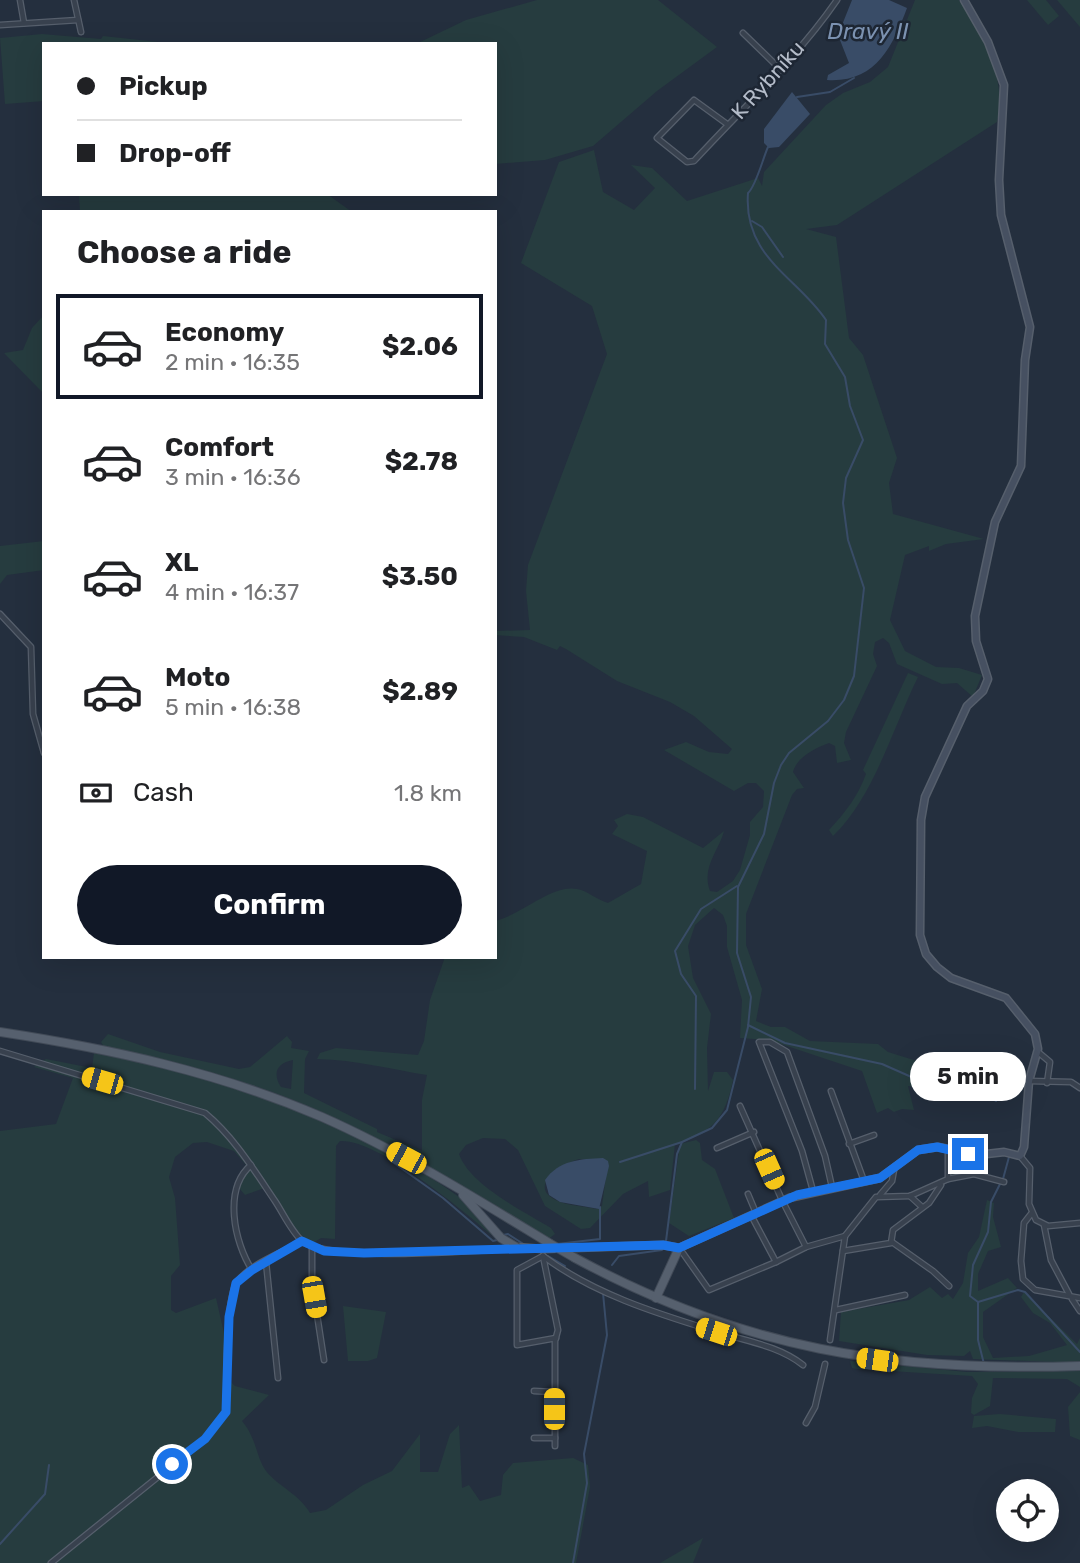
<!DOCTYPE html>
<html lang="en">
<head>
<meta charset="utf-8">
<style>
	:root { --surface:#fff; --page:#f6f6f6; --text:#202124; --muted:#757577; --line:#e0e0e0; --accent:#111827 }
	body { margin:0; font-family:Rubik,sans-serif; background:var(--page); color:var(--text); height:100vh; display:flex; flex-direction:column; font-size:26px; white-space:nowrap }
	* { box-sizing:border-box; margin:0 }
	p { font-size:23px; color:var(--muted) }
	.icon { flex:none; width:38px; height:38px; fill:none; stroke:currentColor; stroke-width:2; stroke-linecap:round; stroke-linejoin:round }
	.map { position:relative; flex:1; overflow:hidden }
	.drawer { position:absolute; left:42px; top:210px; width:455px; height:749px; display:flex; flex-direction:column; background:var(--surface); border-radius:0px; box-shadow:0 7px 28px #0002 }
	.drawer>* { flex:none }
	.top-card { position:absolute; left:42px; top:42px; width:455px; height:154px; border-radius:0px; box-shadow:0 7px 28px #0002; display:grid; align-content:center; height:154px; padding:0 35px; background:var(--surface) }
	.fabs { position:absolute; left:996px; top:1479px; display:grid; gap:14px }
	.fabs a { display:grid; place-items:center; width:63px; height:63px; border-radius:50%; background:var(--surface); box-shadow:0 7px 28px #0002; font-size:35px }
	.end { position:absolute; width:32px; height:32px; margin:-16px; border:9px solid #1a73e8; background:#fff; box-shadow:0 0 0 4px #fff }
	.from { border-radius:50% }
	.bubble { position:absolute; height:49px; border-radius:24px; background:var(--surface); box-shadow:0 7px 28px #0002; font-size:23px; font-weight:700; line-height:49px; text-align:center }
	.car { position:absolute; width:21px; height:42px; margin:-21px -10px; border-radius:9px; box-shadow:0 0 5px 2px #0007; background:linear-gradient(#f5c518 24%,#345 0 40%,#f5c518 0 76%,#345 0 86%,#f5c518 0) }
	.top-card b { display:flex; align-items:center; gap:24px; height:66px; font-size:26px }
	.top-card b+b { border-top:2px solid var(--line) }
	.top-card i { width:18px; height:18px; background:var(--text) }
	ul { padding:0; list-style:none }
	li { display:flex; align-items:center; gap:21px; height:105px; margin:0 14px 10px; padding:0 21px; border:4px solid transparent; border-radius:0px }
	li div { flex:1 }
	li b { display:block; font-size:26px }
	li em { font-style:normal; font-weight:700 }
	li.current { border-color:var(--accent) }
	li>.icon { width:63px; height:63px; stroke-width:1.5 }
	h2 { padding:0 35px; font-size:32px; line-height:84px }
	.pay { display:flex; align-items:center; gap:18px; height:77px; padding:0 35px; font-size:26px }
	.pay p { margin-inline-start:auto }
	.button { display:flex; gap:14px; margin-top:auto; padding:14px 35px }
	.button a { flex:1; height:80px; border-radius:42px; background:var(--accent); color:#fff; font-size:28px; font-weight:700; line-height:80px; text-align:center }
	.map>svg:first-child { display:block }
	.green { fill:#263c3f; fill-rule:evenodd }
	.water { fill:#394c67 }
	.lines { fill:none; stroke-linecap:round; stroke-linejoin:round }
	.stream { stroke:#394c67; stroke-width:2 }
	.street-casing { stroke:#565f6c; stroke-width:7 }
	.secondary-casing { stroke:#565f6c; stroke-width:9 }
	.primary-casing { stroke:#414a57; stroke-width:10 }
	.street { stroke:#38414e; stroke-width:4.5 }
	.secondary { stroke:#465061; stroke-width:6 }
	.primary { stroke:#56606e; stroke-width:8 }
	.primary-bridge-casing { stroke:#414a57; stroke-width:10; stroke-linecap:butt }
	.primary-bridge { stroke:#56606e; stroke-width:8 }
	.route { stroke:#1a73e8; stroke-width:9 }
	.labels { text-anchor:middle; stroke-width:5; stroke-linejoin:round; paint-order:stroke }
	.street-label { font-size:21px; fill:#b4bcc9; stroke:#1d2633 }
	.water-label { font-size:23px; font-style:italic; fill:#7c92b1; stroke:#1d2633 }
</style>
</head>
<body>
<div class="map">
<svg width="1080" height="1563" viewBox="0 0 1080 1563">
	<rect width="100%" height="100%" fill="#242f3e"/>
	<!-- green -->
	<g class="green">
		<path d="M537,0h121l59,47 -60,44 -64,55 -48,14 -50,4v-120h-79l50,-24z"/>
		<path d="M915,0h44c23,37 49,77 38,122l-160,103 -31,4 30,8 13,101 14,17 34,103 -8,25 4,31 91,25 -38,5 -17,7v-5l-24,9 -15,65 15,31 31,16 23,1 23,7 -9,22 -16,-14 -15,1 -45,-20 -8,-21 -6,-5 -8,4 -2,12 4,12 -31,66 -2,11 7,17 -14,3 -2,-17 -6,-3c-14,5 -32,14 -36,29l11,16 -7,1 -5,6 -46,119v31l16,44 -6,32 15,6h14l25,14 68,3 10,8 61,19 16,-3v5l20,10 -8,15 -69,-12 6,24 -12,-1 -8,3 -6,-4 -11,5 -15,-42 -93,-31 -29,-2 2,-38 -15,-53v-21l-4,-11 -9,-7 -19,17 -7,21 5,32 18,36 -4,34 1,43 6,-19h13l6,8c-8,38 -19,52 -58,64l-5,46 -21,7 -1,-16 -25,13 -33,34 -9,1 -36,-23 -27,-56 -13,-11 -22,-1 -17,7 -7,9c11,31 64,57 92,74l4,6 -8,6c-73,-44 -145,-92 -223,-127 -70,-32 -145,-50 -220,-66l-3,-5 7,-8 52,18 79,17 11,-2 37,-31 5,6 -1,6 18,3 -4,8 -1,34 73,36v3l45,19v-51l5,-25c-38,-6 -70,-15 -110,-16l3,-6 16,-5 82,7 6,-14 6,-41 15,-43h50v-36c26,-6 57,-37 82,-32 11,2 20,11 31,14l33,-19 6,-33 -35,-17 6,-8 -4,-6 13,-6 16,3 60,31 21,-17c-5,20 -23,36 -14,60l7,1 16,-11 7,-11 10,-35v-13l13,-15 1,-16 -8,-8h-8l-14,8 -70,-41 22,-8 23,10 19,2 4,-5 -38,-33 -24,-14 -53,-21 -51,-32 -6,-3 -3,4 -33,-13 -29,-2v-4l35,-1 -4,-39 2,-26 79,-211 -15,-48 -71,-43 38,-101 35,-12 9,42 31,18 21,-22 -24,-23 21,3 35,33 71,-23 4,8 2,-14 62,-67 17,-12 27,-11 18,-15zM293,1060l-2,29 -10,-2c-9,-14 -4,-24 12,-27zM579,1159l29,2 -6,45 -6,3c-12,-3 -27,-3 -38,-8 -33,-14 4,-37 21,-42z"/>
		<path d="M1027,0h19l13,16 -11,9z"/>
		<path d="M1057,0h23v27z"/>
		<path d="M42,34l59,5 2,-3 73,8h-132v57l-39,3 -5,-66z"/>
		<path d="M79,194h248l25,18h-272z"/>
		<path d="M44,315v79l-40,-41 19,-3 9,-22z"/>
		<path d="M44,541v29l-37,5 -7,9v-38z"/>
		<path d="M908,673l10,4c-25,50 -44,120 -85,159l-4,-6c16,-17 29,-34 37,-56l-3,-4z"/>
		<path d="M94,1053c77,15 152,35 225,66 29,12 57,29 85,44 26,14 80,44 89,73 -30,-25 -114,-97 -153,-95l-4,5 -1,93 -14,-1 -10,6 -19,-18 -25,-39 -22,8 -6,-7 7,-23 -12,-14 -27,-9 -14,1 -18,14 -6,20 6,21 5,67 -9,11v34l5,3 40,-15 8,35 5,47 6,6 34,9 -27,26c15,18 14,36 24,50 13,16 33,23 44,42l16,-3 37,-25 29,-14 28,-37v38h18l12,-38 9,-9 3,63 7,-3 11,16 21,-6 2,-20 10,-12 60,-5 15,7 2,22 -14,76h-576v-432l56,-7 17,-46 -39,-11 12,-8 46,9z"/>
		<path d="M696,1140l4,3 2,17 13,9 19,49 -45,18 -20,-13 11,-79z"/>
		<path d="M952,1153l19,4 1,13 -3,4 -18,3z"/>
		<path d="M987,1200l7,3 -1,14 8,30 -13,4 -10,23v17l30,-13 9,10 -34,24v25l10,21 36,-2 38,-11 -17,-22 -17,-10 -12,-16 3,-5 53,52 3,-6v25l-107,-4 -3,-8 -6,5 -37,-1 -88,-14 2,-29 68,-12 21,-13 12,11 6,-4 5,5 10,-16 5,-30 11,-16z"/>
		<path d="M343,1306l43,6 -9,46 -9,3h-20z"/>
		<path d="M850,1361l117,11 113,-1v16l-13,-8 -74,-1 -3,28 -16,9 -3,-2 1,-15 6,-14 -6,-8 -115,-7 -5,-1z"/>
		<path d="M1080,1392v48l-10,-4 -2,-29z"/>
		<path d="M1000,1414l56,5 -1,13h-37l-31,-6 -15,2 2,-12z"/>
		<path d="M703,1538l-10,25h-33z"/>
	</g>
	<!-- water -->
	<g class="water">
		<path d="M852,0h37l18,8c-15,40 -32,75 -80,72l1,-5 21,-12 -11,-28z"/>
		<path d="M792,92l18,22 -31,33 -10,1 -5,-5v-14z"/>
		<path d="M603,1158l5,3 1,5 -10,43 -39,-7 -11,-7 -4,-15c14,-20 35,-21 58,-22z"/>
	</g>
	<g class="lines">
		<!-- stream -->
		<g class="stream">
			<path d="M797,97l33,-5 24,-14"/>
			<path d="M752,221l10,6 21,30"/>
			<path d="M748,1025l37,18 97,21 43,19 44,2 27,16"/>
			<path d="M695,1089l1,-93 -15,-22 -6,-23 26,-42 36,-23"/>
			<path d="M391,1161l52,37 50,43 4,-1"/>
			<path d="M620,1162l62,-20 30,-14 15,-18 21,-83 3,-30 -14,-44 1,-66 26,-53 10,-51 7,-18 8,-12 39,-32 16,-21 10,-24 10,-88 -16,-48 -5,-37 3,-25 17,-38 -13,-34 -5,-29 -20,-33 1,-24c-29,-43 -83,-63 -78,-127 8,-7 15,-35 20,-46"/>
			<path d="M1003,1179l6,-22"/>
			<path d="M503,1235l5,-1 17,11"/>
			<path d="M666,1241l11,-87 5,-12"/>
			<path d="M557,1244l43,-5v-32"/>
			<path d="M548,1256l17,10"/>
			<path d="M612,1265l7,-9 43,-6"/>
			<path d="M978,1302l40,-12 7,2 55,60"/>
			<path d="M984,1364l-6,-24v-38l-8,-6 3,-31 15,-33 3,-30 9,-18"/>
			<path d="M0,1544l45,-50 4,-29"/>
			<path d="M573,1563l14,-80 -3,-29 23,-119 -4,-42"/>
		</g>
		<!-- street casing -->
		<g class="street-casing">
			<g id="street">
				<path d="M20,0l4,23"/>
				<path d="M74,0l7,32"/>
				<path d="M0,25l78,-5"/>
				<path d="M743,33l36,35"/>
				<path d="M727,124l-33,-24 -37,38 30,24 7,-1c48,-52 103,-103 143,-161"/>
				<path d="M0,614l31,33 2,67 11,39"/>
				<path d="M0,1051l205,62c29,24 49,57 70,88 8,12 16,30 27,40 26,21 176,11 213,6"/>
				<path d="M1038,1052l12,10 -3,21"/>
				<path d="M1029,1081l42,1 9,6"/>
				<path d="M831,1091l33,90"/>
				<path d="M740,1106l42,94 24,47"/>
				<path d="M849,1144l25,-9"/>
				<path d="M717,1148l37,-16"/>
				<path d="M973,1155l1,19"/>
				<path d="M1020,1156l10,12 -1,36 7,16 12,6 32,-3"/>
				<path d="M251,1165c-28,24 -17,77 1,105"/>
				<path d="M948,1179l26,-5 30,8"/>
				<path d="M813,1191l-11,-40 -43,-109h11l17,10 38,104 7,31"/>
				<path d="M748,1194l8,19"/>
				<path d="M880,1195l12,-14 2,-11"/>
				<path d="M910,1196l12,11"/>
				<path d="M1031,1214l-7,9 -3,38 2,18 12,11 45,8"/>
				<path d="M751,1215l25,47 30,-15 39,-11"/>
				<path d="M1044,1225l7,35 18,34"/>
				<path d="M892,1242l41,29 16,15"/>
				<path d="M312,1247v35l12,78"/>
				<path d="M680,1249l29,41 67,-28"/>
				<path d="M843,1251l48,-8 2,-13 36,-27 12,-18"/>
				<path d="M543,1256c49,37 112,57 171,75 30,10 64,14 89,34"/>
				<path d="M543,1256l15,74 -3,11v105"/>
				<path d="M543,1256l-26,14v75l39,-7"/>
				<path d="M266,1262l12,116"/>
				<path d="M1072,1299l8,12"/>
				<path d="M836,1310l69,-15"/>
				<path d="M830,1340l15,-104 31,-39 34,-1 38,-17v-30"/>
				<path d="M534,1391l20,1"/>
				<path d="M806,1423l9,-16 10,-43"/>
				<path d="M534,1438h21"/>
				<path d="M51,1563l154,-124 21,-27c1,-26 -1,-113 11,-130 14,-19 46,-29 65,-41"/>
			</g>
		</g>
		<!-- secondary casing -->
		<g class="secondary-casing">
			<path id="secondary" d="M516,1247l27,2 120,-4 16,3 110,-50 91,-20 38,-28 20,-3 40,8 26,-3 16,4 4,-9 5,-66 9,-32 -3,-15 -29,-36 -55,-20 -14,-11 -11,-13 -6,-19 1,-115 4,-23 42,-91 16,-15 5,-12 -12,-38 -1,-25 20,-94 26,-56 4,-106 5,-33 -29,-112 -2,-35 5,-95 -16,-43 -24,-42"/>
		</g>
		<!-- primary casing -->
		<g class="primary-casing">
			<g id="primary">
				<path d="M0,1032c111,17 218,40 322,85 79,35 153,81 227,126"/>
				<path d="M463,1195l38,43 15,9"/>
				<path d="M575,1258c170,92 315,114 505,108"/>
				<path d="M656,1298l23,-50"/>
			</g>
		</g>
		<!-- street -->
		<use href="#street" class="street"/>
		<!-- secondary -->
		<use href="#secondary" class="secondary"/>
		<!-- primary -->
		<use href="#primary" class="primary"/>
		<!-- primary-bridge casing -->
		<g class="primary-bridge-casing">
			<path id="primary-bridge" d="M549,1243l26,15"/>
		</g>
		<!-- primary-bridge -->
		<use href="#primary-bridge" class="primary-bridge"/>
	</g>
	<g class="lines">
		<!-- route -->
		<path class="route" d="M172,1464l33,-25 21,-27 3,-95 7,-34 16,-13 50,-29 22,10 40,2 299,-8 16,3 118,-53 83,-17 38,-28 19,-3 31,7"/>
	</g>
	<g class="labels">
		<!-- street labels -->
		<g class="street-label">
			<text transform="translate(768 80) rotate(-48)" y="7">K Rybníku</text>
		</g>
		<!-- water labels -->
		<g class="water-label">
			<text x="868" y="39">Dravý II</text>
		</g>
	</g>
</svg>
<div class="fabs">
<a><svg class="icon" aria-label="locate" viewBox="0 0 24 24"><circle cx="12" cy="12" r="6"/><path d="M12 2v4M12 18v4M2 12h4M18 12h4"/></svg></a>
</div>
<i class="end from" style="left:172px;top:1464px"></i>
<i class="end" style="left:968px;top:1154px"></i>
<div class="bubble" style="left:910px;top:1052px;width:116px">5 min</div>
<i class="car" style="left:102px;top:1081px;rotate:286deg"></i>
<i class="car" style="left:406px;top:1158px;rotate:298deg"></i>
<i class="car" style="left:769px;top:1169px;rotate:156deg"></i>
<i class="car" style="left:314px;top:1297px;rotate:170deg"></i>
<i class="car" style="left:716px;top:1332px;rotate:288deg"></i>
<i class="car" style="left:877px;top:1360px;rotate:278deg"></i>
<i class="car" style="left:554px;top:1409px;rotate:0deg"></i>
<div class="top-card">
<b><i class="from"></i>Pickup</b>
<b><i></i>Drop-off</b>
</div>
<section class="drawer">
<h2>Choose a ride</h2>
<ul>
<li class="current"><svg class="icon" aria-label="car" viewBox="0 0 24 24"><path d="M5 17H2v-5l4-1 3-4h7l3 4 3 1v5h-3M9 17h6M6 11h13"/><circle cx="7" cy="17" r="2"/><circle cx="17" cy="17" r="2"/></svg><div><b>Economy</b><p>2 min · 16:35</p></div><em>$2.06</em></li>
<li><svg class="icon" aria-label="car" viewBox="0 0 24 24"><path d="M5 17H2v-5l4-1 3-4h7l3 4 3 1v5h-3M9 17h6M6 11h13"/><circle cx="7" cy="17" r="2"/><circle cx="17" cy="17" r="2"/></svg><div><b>Comfort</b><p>3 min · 16:36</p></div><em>$2.78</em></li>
<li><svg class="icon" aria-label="car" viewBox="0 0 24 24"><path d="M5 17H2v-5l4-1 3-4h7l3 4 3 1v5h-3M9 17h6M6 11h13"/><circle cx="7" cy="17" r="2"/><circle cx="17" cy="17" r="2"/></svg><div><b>XL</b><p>4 min · 16:37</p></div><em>$3.50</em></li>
<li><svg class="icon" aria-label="car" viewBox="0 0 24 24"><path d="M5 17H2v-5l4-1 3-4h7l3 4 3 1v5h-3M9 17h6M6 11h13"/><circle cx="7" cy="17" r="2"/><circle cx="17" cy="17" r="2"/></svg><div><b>Moto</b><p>5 min · 16:38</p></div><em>$2.89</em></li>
</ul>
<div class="pay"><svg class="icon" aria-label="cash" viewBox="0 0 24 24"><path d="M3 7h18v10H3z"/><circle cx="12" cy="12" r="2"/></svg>Cash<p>1.8 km</p></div>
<div class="button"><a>Confirm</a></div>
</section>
</div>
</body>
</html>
